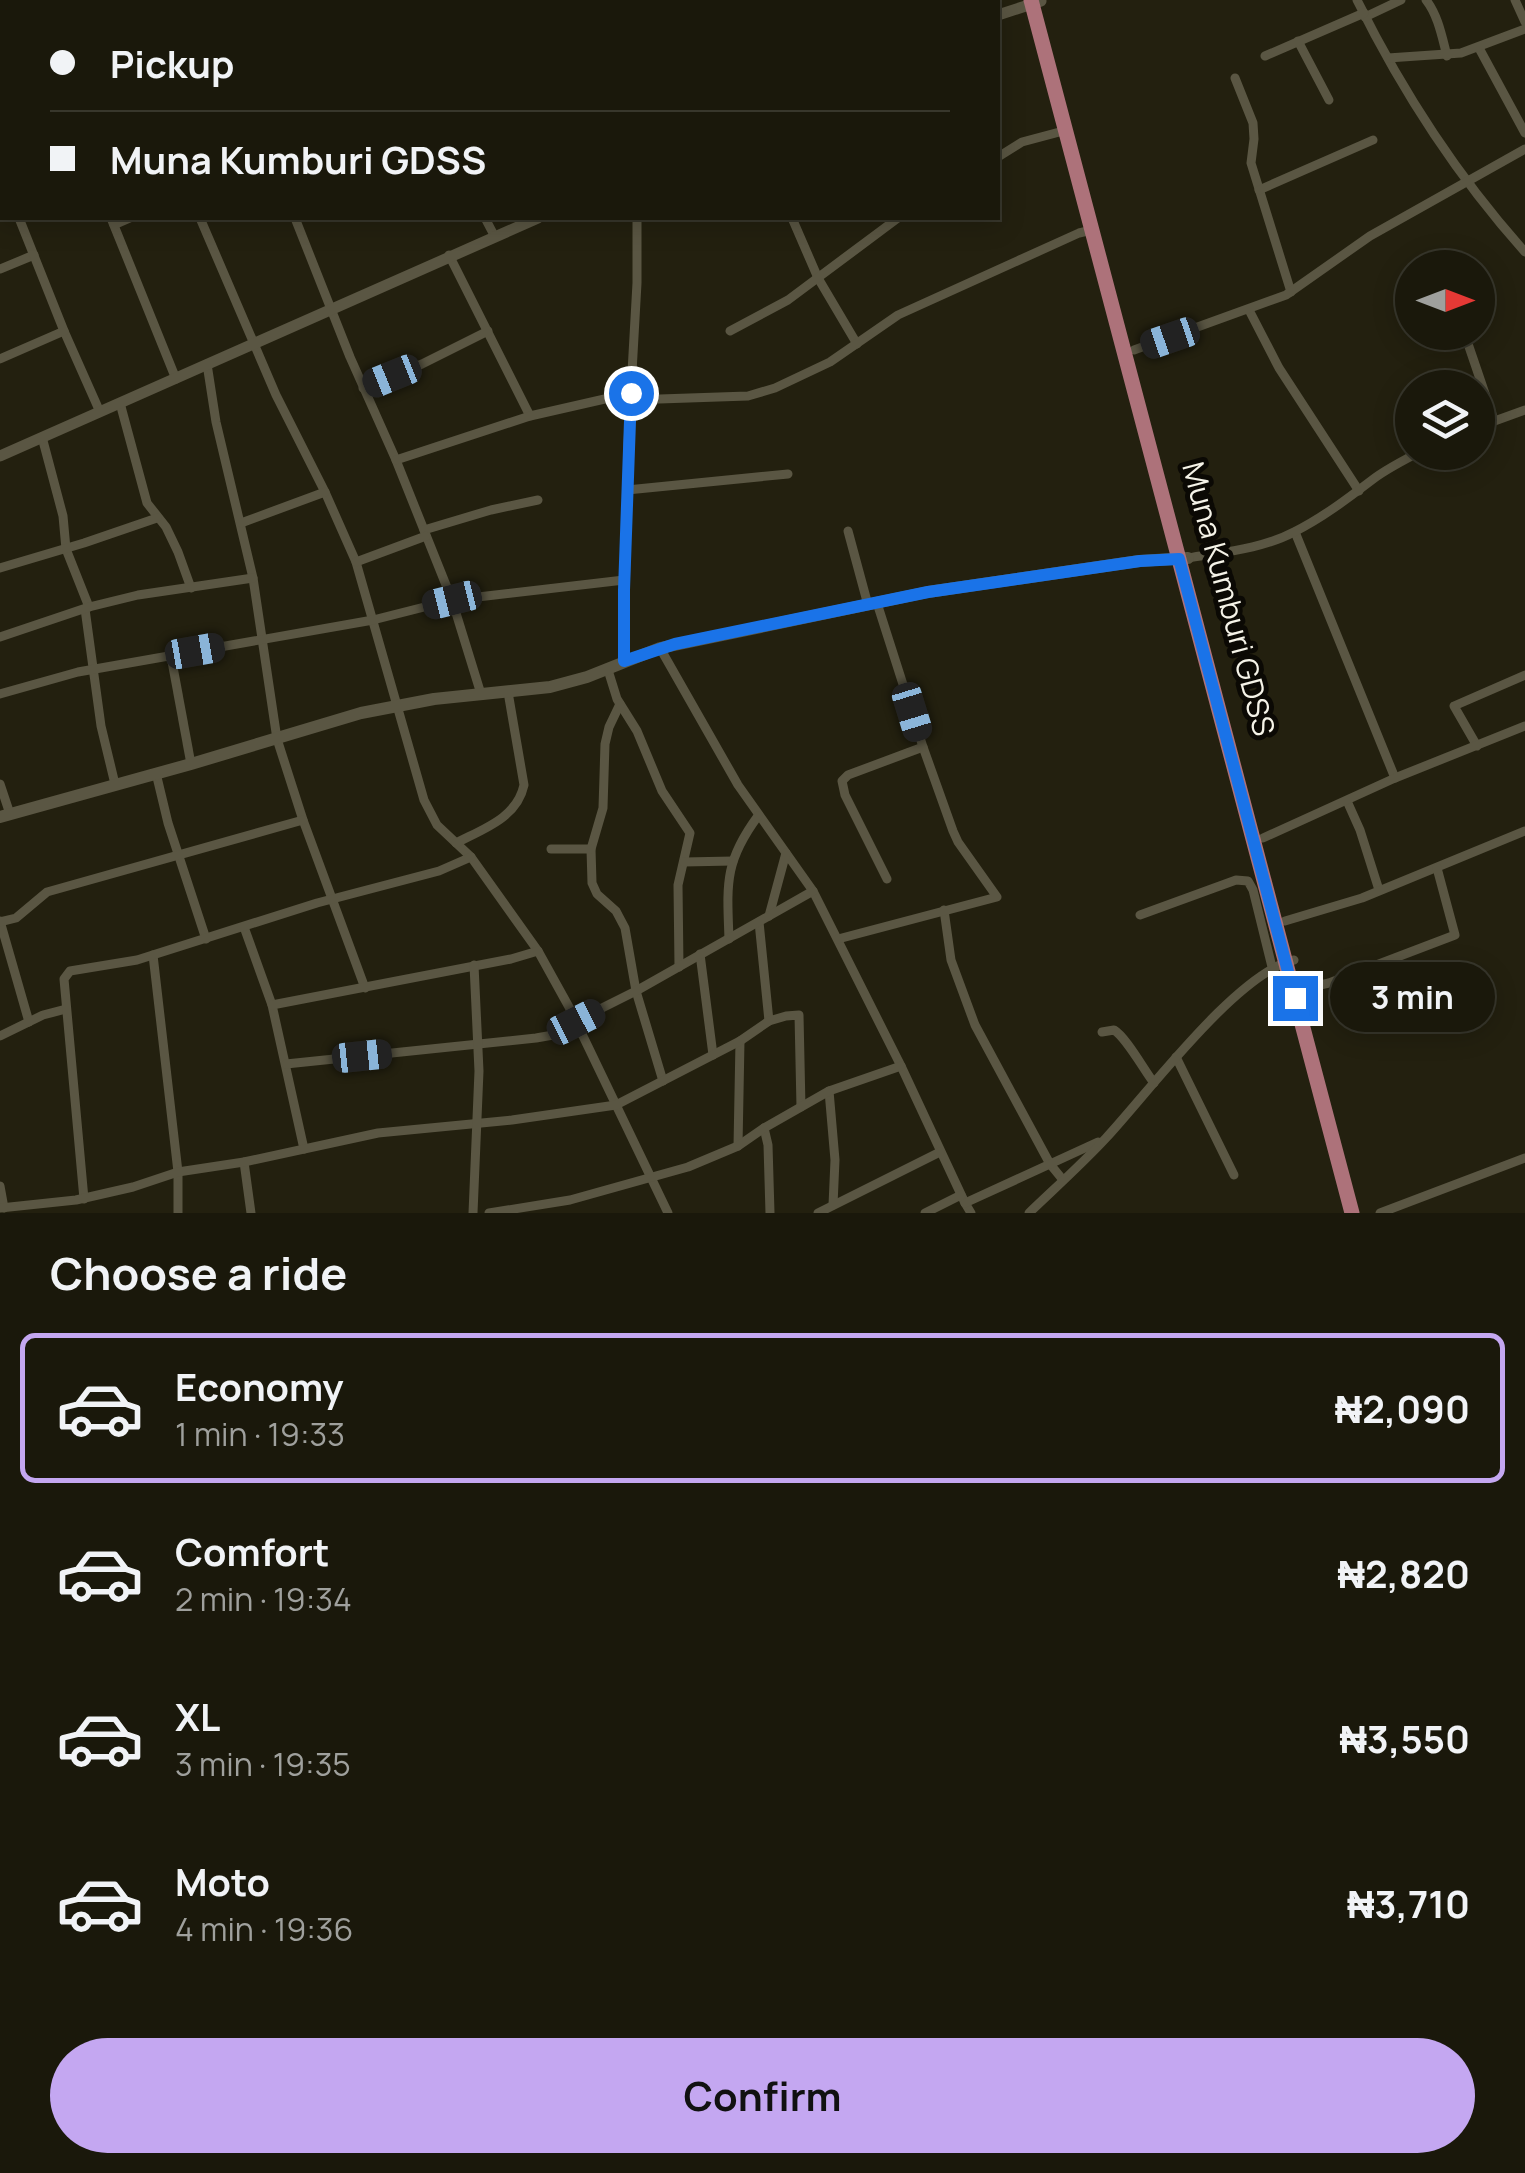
<!DOCTYPE html>
<html lang="en">
<head>
<meta charset="utf-8">
<style>
	:root { --surface:#1a180b; --page:#232114; --text:#f1f3f6; --muted:#9fa09d; --line:#38372c; --accent:#c4a7f1 }
	body { margin:0; font-family:Manrope,sans-serif; background:var(--page); color:var(--text); height:100vh; display:flex; flex-direction:column; font-size:38px; white-space:nowrap }
	* { box-sizing:border-box; margin:0 }
	p { font-size:32px; color:var(--muted) }
	.icon { flex:none; width:55px; height:55px; fill:none; stroke:currentColor; stroke-width:2; stroke-linecap:round; stroke-linejoin:round }
	.map { position:relative; height:1213px; overflow:hidden }
	.side { display:flex; flex-direction:column; background:var(--surface); flex:1 }
	.side>* { flex:none }
	.top-card { position:absolute; left:0px; top:0px; width:1000px; height:220px; box-shadow:0 5px 25px #0003,0 0 0 2px var(--line); display:grid; align-content:center; height:220px; padding:0 50px; background:var(--surface) }
	.needle { width:65px; rotate:90deg }
	.buttons { position:absolute; left:1395px; top:250px; display:grid; gap:20px }
	.buttons a { display:grid; place-items:center; width:100px; height:100px; border-radius:50%; background:var(--surface); box-shadow:0 5px 25px #0003,0 0 0 2px var(--line); font-size:50px }
	.end { position:absolute; width:45px; height:45px; margin:-22px; border:12px solid #1a73e8; background:#fff; box-shadow:0 0 0 5px #fff }
	.from { border-radius:50% }
	.bubble { position:absolute; height:70px; border-radius:35px; background:var(--surface); box-shadow:0 5px 25px #0003,0 0 0 2px var(--line); font-size:32px; font-weight:700; line-height:70px; text-align:center }
	.car { position:absolute; width:30px; height:60px; margin:-30px -15px; border-radius:12px; box-shadow:0 0 8px 2px #0007; background:linear-gradient(#222 24%,#8ab4d8 0 40%,#222 0 76%,#8ab4d8 0 86%,#222 0) }
	.top-card b { display:flex; align-items:center; gap:35px; height:95px; font-size:38px }
	.top-card b+b { border-top:2px solid var(--line) }
	.top-card i { width:25px; height:25px; background:var(--text) }
	ul { padding:0; list-style:none }
	li { display:flex; align-items:center; gap:30px; height:150px; margin:0 20px 15px; padding:0 30px; border:5px solid transparent; border-radius:15px }
	li div { flex:1 }
	li b { display:block; font-size:38px }
	li em { font-style:normal; font-weight:700 }
	li.on { border-color:var(--accent) }
	li>.icon { width:90px; height:90px; stroke-width:1.5 }
	h2 { padding:0 50px; font-size:45px; line-height:120px }
	.cta { display:flex; gap:20px; margin-top:auto; padding:20px 50px }
	.cta a { flex:1; height:115px; border-radius:60px; background:var(--accent); color:#111; font-size:40px; font-weight:700; line-height:115px; text-align:center }
	.map>svg:first-child { display:block }
	.lines { fill:none; stroke-linecap:round; stroke-linejoin:round }
	.minor { stroke:#5a5643; stroke-width:9 }
	.tertiary { stroke:#5a5643; stroke-width:11 }
	.secondary { stroke:#5a5643; stroke-width:12 }
	.trunk { stroke:#ad727a; stroke-width:15 }
	.route { stroke:#1a73e8; stroke-width:12 }
	.labels { text-anchor:middle; stroke-width:10; stroke-linejoin:round; paint-order:stroke }
	.street-label { font-size:30px; fill:#f5f3e8; stroke:#0b0904 }
</style>
</head>
<body>
<div class="map">
<svg width="1525" height="1213" viewBox="0 0 1525 1213">
	<rect width="100%" height="100%" fill="#23200f"/>
	<g class="lines">
		<!-- minor -->
		<g class="minor">
			<path d="M25,0l1,2"/>
			<path d="M115,0l1,2"/>
			<path d="M208,0l1,2"/>
			<path d="M278,0l1,2"/>
			<path d="M342,0l1,2"/>
			<path d="M817,0l1,2"/>
			<path d="M1357,0c45,91 100,176 168,252"/>
			<path d="M1426,0c12,15 16,37 21,56"/>
			<path d="M1515,0l10,22"/>
			<path d="M379,2l6,-2"/>
			<path d="M585,2l6,-2"/>
			<path d="M738,2l7,-2"/>
			<path d="M1365,17l36,-17"/>
			<path d="M1298,41l31,59"/>
			<path d="M1479,48l46,85"/>
			<path d="M1265,56l99,-43"/>
			<path d="M1388,58l73,-5 64,-24"/>
			<path d="M0,76l2,-1"/>
			<path d="M1235,78l18,45 1,16 -3,24 40,129"/>
			<path d="M998,157l24,-15 45,-12"/>
			<path d="M0,175l2,-1"/>
			<path d="M1259,190l114,-50"/>
			<path d="M111,218l65,161"/>
			<path d="M200,218l76,177 49,97 31,70 68,238 13,25 34,32 67,94 31,56 99,206"/>
			<path d="M295,218l55,139 46,103 56,140 29,94"/>
			<path d="M485,218l10,19"/>
			<path d="M792,218l26,60 39,66"/>
			<path d="M114,225l16,-7"/>
			<path d="M449,255l81,161"/>
			<path d="M0,269l34,-14"/>
			<path d="M1249,310l30,58 80,123"/>
			<path d="M64,331l36,81"/>
			<path d="M730,331l58,-31 110,-82"/>
			<path d="M1464,332l30,88"/>
			<path d="M1134,350l152,-55 84,-59 155,-87"/>
			<path d="M0,359l64,-28 -45,-113"/>
			<path d="M207,364l9,58 37,156 24,161 26,81 62,168"/>
			<path d="M363,388l59,-24 66,-33"/>
			<path d="M630,400l118,-4 27,-8 55,-26 68,-47 181,-82 13,-3"/>
			<path d="M120,403l27,100 19,24 12,25 13,36"/>
			<path d="M1478,427l47,-17"/>
			<path d="M42,437l21,79 3,33 23,58"/>
			<path d="M396,460l134,-44 101,-23"/>
			<path d="M627,490l161,-16"/>
			<path d="M241,523l84,-31"/>
			<path d="M424,530l67,-20 47,-10"/>
			<path d="M848,531l20,74"/>
			<path d="M1295,532l100,246"/>
			<path d="M1188,558c35,-6 74,-9 106,-26 28,-14 53,-33 78,-52 14,-11 31,-19 47,-28"/>
			<path d="M356,562l70,-26"/>
			<path d="M0,568l84,-25 73,-25"/>
			<path d="M85,609l16,117 14,58"/>
			<path d="M0,637l89,-30 49,-12 115,-17"/>
			<path d="M660,648l78,137 75,106 88,175 64,137 6,10"/>
			<path d="M171,656l20,108"/>
			<path d="M624,661l4,-218 9,-160v-65"/>
			<path d="M608,670l9,29 20,32 25,60 28,42 -12,52 1,82"/>
			<path d="M0,694l78,-22 295,-52 79,-20 172,-20"/>
			<path d="M620,704l-11,23 -4,17 -2,64 -12,41 1,34 5,11 19,17 9,17 11,63 27,90"/>
			<path d="M1477,746l-23,-40 71,-31"/>
			<path d="M156,773l12,50 38,116"/>
			<path d="M0,784l10,30"/>
			<path d="M1347,801l13,29 19,60"/>
			<path d="M1263,838l132,-60 130,-52"/>
			<path d="M456,843c27,-14 61,-25 68,-58l-16,-93"/>
			<path d="M551,849h40"/>
			<path d="M684,862l49,-1"/>
			<path d="M887,879l-42,-84 -3,-14 6,-6 75,-28"/>
			<path d="M944,910l7,50 24,65 75,139 13,16"/>
			<path d="M1140,915l96,-35 12,1 5,9 19,77"/>
			<path d="M769,916l17,-63"/>
			<path d="M0,921l29,101"/>
			<path d="M1285,921l77,-23 163,-67"/>
			<path d="M0,922l16,-4 31,-26 256,-72"/>
			<path d="M759,922l10,99"/>
			<path d="M244,927l28,78 32,144"/>
			<path d="M729,939c-2,-55 -5,-77 29,-123"/>
			<path d="M838,939l159,-42 -39,-55 -5,-11 -30,-84 -46,-144"/>
			<path d="M700,954l13,101"/>
			<path d="M153,955l25,217v41"/>
			<path d="M1302,989l27,-6 126,-48 -18,-67"/>
			<path d="M272,1005l239,-46 27,-8"/>
			<path d="M1102,1032l12,-2c12,7 30,40 40,53"/>
			<path d="M0,1036l43,-21 23,-6"/>
			<path d="M1176,1057l58,118"/>
			<path d="M286,1064l250,-26 23,-4 17,-13 60,-30 177,-100"/>
			<path d="M829,1091l6,69 -2,45"/>
			<path d="M764,1128l4,17 2,68"/>
			<path d="M738,1146l2,-105"/>
			<path d="M244,1162l7,51"/>
			<path d="M0,1186l4,22"/>
			<path d="M84,1199l-20,-220 6,-8 67,-11 180,-57 122,-32 32,-14"/>
			<path d="M965,1203l133,-61"/>
			<path d="M0,1208l76,-8 57,-13 45,-15 66,-10 134,-29 134,-13 104,-15 124,-64 29,-20 17,-5 13,-1 2,92"/>
			<path d="M473,1213l6,-142 -5,-106"/>
			<path d="M489,1213l81,-13 118,-33 50,-21 26,-18 65,-37 72,-25"/>
			<path d="M818,1213l122,-61"/>
			<path d="M925,1213l36,-18"/>
			<path d="M1029,1213c26,-25 53,-49 77,-75 42,-45 131,-165 188,-178"/>
			<path d="M1380,1213l145,-55"/>
		</g>
		<!-- tertiary -->
		<g class="tertiary">
			<path d="M725,0l1,2"/>
			<path d="M998,15l43,-14"/>
			<path d="M0,456l538,-238"/>
		</g>
		<!-- secondary -->
		<path class="secondary" d="M0,817l191,-53 170,-51 73,-14 116,-12 37,-10 73,-29 268,-56 211,-31 49,-3"/>
		<!-- trunk -->
		<path class="trunk" d="M1031,0l321,1213"/>
	</g>
	<g class="lines">
		<!-- route -->
		<path class="route" d="M631,393l-7,197v71l51,-17 253,-52 212,-31 39,-2 116,439"/>
	</g>
	<g class="labels">
		<!-- street labels -->
		<g class="street-label">
			<text transform="translate(1228 599) rotate(75)" y="10">Muna Kumburi GDSS</text>
		</g>
	</g>
</svg>
<div class="buttons">
<a><svg class="needle" viewBox="-14 -14 28 28"><path d="M0-13l5 13h-10z" fill="#e53935"/><path d="M0 13l5-13h-10z" fill="#9fa09d"/></svg></a>
<a><svg class="icon" aria-label="layers" viewBox="0 0 24 24"><path d="M12 4l9 5-9 5-9-5zM3 14l9 5 9-5"/></svg></a>
</div>
<i class="end from" style="left:631px;top:393px"></i>
<i class="end" style="left:1295px;top:998px"></i>
<div class="bubble" style="left:1330px;top:962px;width:165px">3 min</div>
<i class="car" style="left:1170px;top:338px;rotate:251deg"></i>
<i class="car" style="left:392px;top:376px;rotate:248deg"></i>
<i class="car" style="left:452px;top:600px;rotate:256deg"></i>
<i class="car" style="left:195px;top:651px;rotate:80deg"></i>
<i class="car" style="left:912px;top:712px;rotate:163deg"></i>
<i class="car" style="left:576px;top:1022px;rotate:63deg"></i>
<i class="car" style="left:362px;top:1056px;rotate:84deg"></i>
<div class="top-card">
<b><i class="from"></i>Pickup</b>
<b><i></i>Muna Kumburi GDSS</b>
</div>
</div>
<section class="side">
<h2>Choose a ride</h2>
<ul>
<li class="on"><svg class="icon" aria-label="car" viewBox="0 0 24 24"><path d="M5 17H2v-5l4-1 3-4h7l3 4 3 1v5h-3M9 17h6M6 11h13"/><circle cx="7" cy="17" r="2"/><circle cx="17" cy="17" r="2"/></svg><div><b>Economy</b><p>1 min · 19:33</p></div><em>₦2,090</em></li>
<li><svg class="icon" aria-label="car" viewBox="0 0 24 24"><path d="M5 17H2v-5l4-1 3-4h7l3 4 3 1v5h-3M9 17h6M6 11h13"/><circle cx="7" cy="17" r="2"/><circle cx="17" cy="17" r="2"/></svg><div><b>Comfort</b><p>2 min · 19:34</p></div><em>₦2,820</em></li>
<li><svg class="icon" aria-label="car" viewBox="0 0 24 24"><path d="M5 17H2v-5l4-1 3-4h7l3 4 3 1v5h-3M9 17h6M6 11h13"/><circle cx="7" cy="17" r="2"/><circle cx="17" cy="17" r="2"/></svg><div><b>XL</b><p>3 min · 19:35</p></div><em>₦3,550</em></li>
<li><svg class="icon" aria-label="car" viewBox="0 0 24 24"><path d="M5 17H2v-5l4-1 3-4h7l3 4 3 1v5h-3M9 17h6M6 11h13"/><circle cx="7" cy="17" r="2"/><circle cx="17" cy="17" r="2"/></svg><div><b>Moto</b><p>4 min · 19:36</p></div><em>₦3,710</em></li>
</ul>
<div class="cta"><a>Confirm</a></div>
</section>
</body>
</html>
